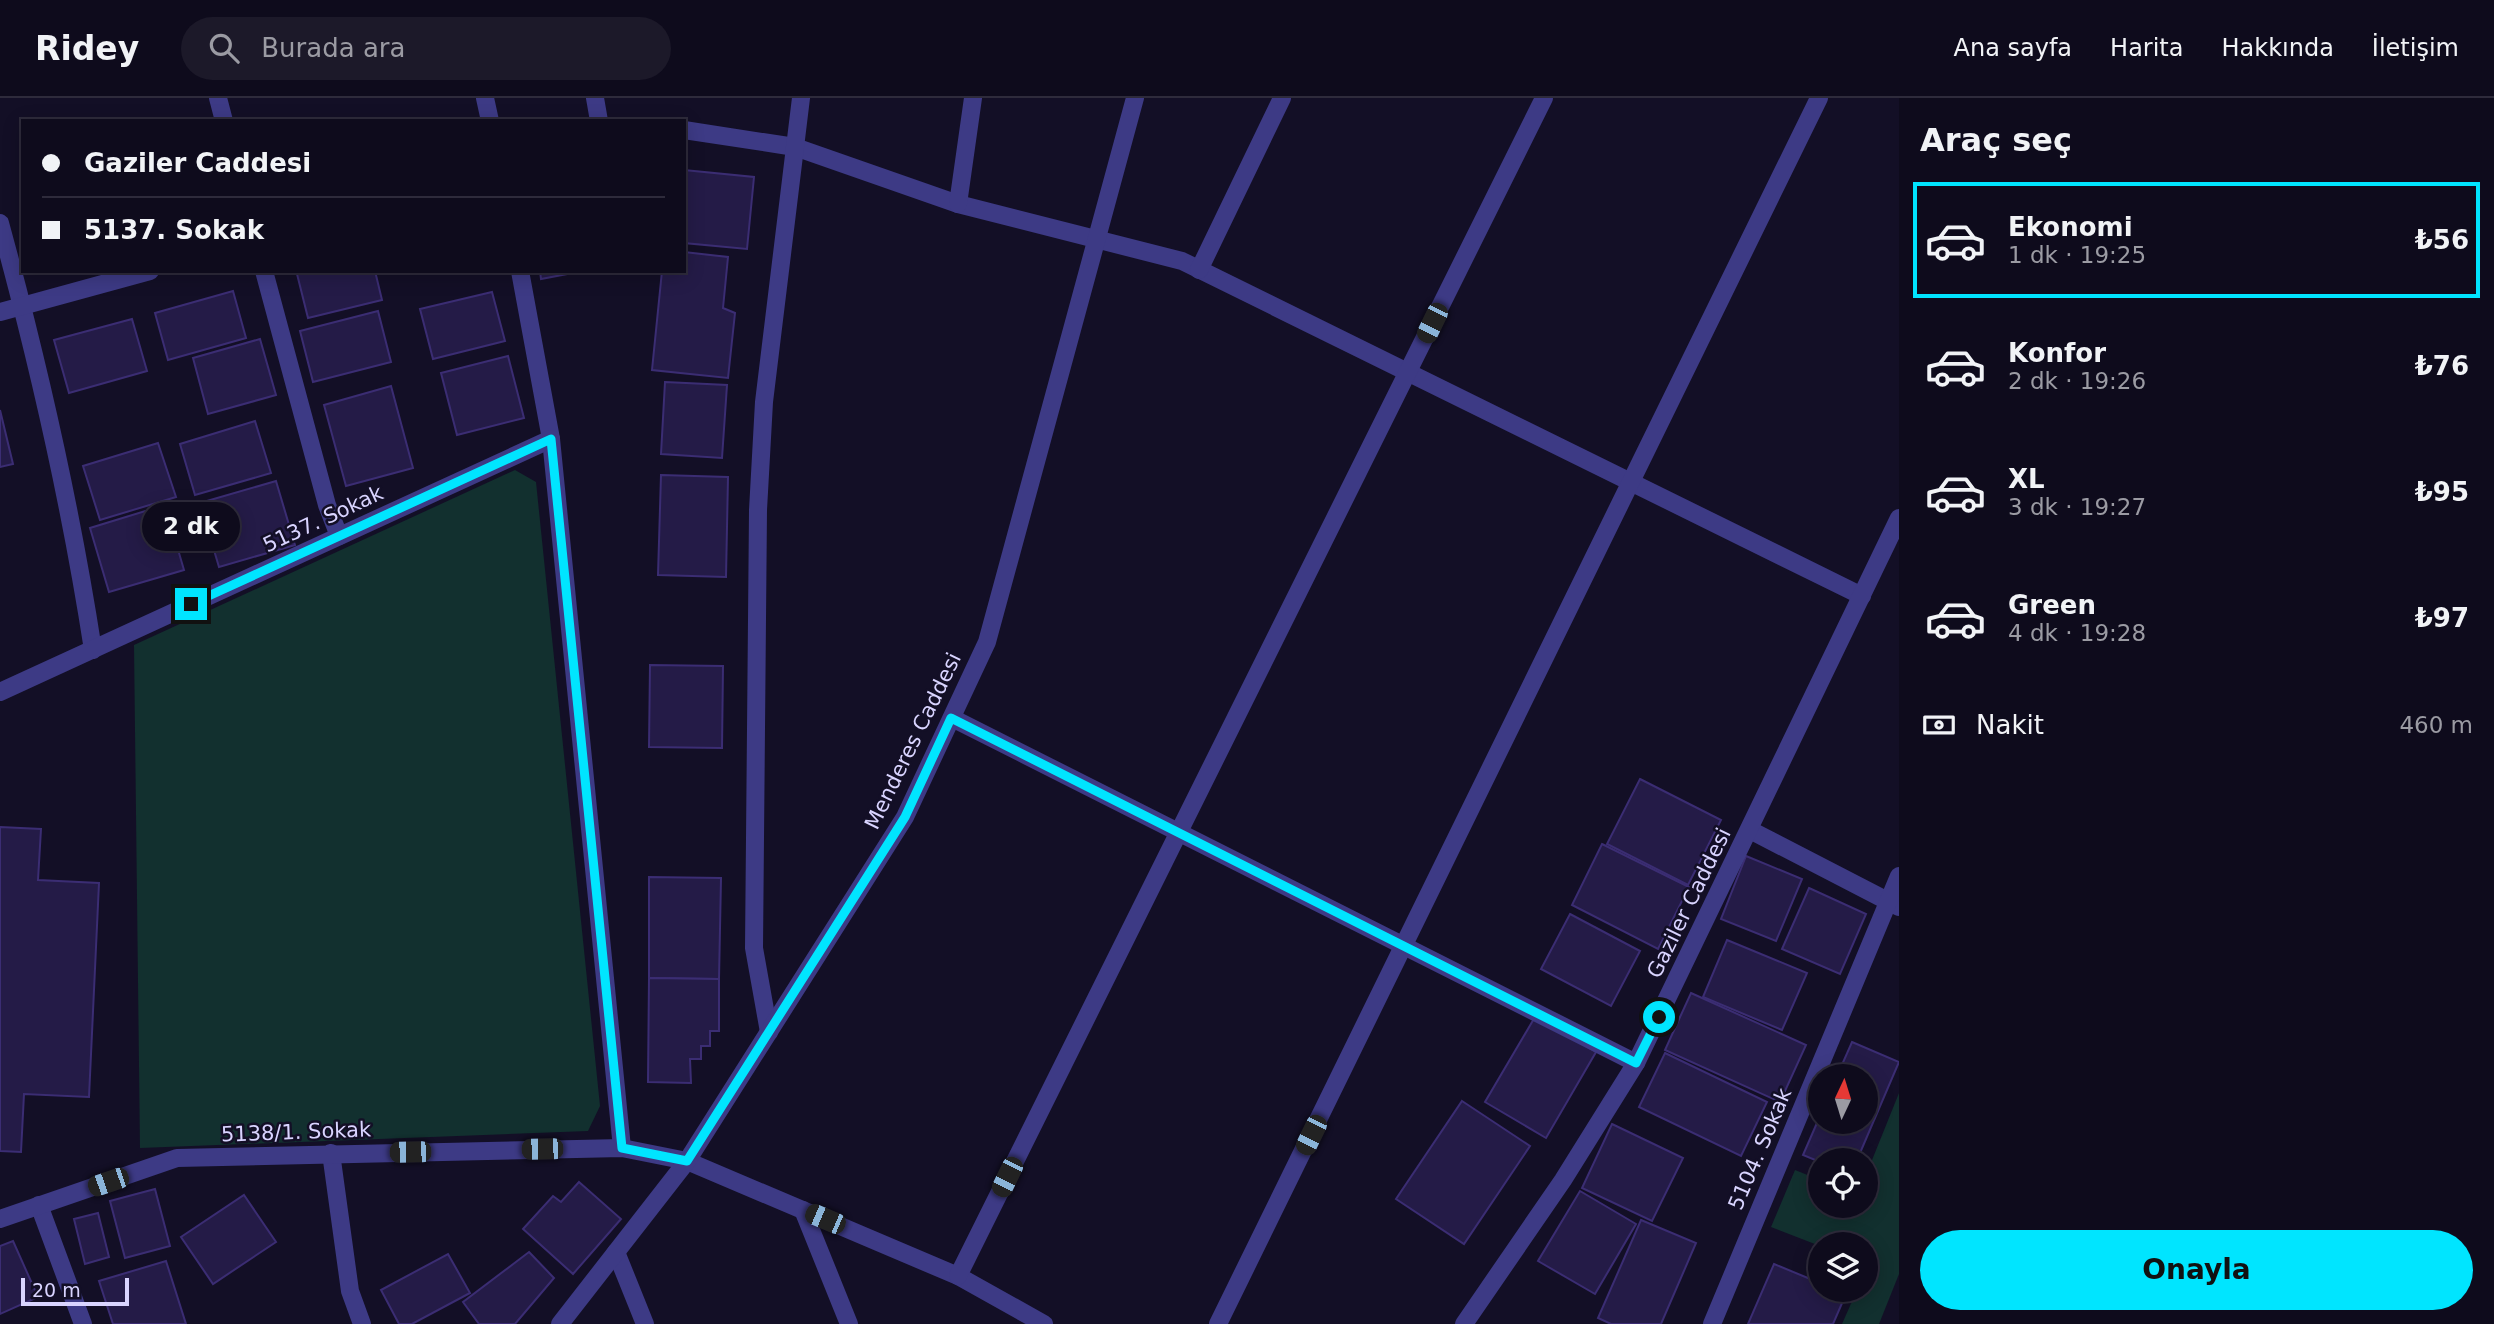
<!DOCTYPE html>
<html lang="tr">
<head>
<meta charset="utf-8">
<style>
	:root { --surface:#0e0b1c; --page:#1c1929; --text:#f1f3f6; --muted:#9b9ba3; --line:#2e2b3b; --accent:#00e5ff }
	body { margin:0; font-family:"DejaVu Sans",sans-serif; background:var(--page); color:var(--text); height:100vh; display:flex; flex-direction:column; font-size:26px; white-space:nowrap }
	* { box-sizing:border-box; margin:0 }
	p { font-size:23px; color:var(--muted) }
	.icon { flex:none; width:38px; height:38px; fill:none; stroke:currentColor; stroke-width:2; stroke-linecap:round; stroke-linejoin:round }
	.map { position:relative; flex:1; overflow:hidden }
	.sheet { display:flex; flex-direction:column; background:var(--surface); width:595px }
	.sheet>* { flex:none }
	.hud { position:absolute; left:21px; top:21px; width:665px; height:154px; border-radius:0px; box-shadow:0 4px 18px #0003,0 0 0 2px var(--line); display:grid; align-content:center; height:154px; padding:0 21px; background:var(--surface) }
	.needle { width:46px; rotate:4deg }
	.buttons { position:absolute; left:1808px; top:966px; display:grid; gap:14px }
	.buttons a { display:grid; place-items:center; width:70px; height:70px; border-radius:50%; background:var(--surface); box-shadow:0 4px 18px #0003,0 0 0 2px var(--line); font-size:35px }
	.scale { position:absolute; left:21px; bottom:18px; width:108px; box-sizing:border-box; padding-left:7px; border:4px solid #d9d4ff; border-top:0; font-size:19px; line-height:24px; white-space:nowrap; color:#d9d4ff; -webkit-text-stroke:5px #130f26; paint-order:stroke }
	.end { position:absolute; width:32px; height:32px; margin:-16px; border:9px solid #00e5ff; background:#111; box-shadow:0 0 0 4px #111 }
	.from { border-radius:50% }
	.bubble { position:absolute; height:49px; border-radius:24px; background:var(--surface); box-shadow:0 4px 18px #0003,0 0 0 2px var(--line); font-size:23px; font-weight:800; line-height:49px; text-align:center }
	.car { position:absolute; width:21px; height:42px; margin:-21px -10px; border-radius:9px; box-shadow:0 0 5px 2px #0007; background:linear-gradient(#222 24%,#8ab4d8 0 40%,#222 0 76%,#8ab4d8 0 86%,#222 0) }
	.hud b { display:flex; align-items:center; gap:24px; height:66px; font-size:26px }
	.hud b+b { border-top:2px solid var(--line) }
	.hud i { width:18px; height:18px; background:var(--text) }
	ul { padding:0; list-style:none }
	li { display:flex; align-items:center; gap:21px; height:116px; margin:0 14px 10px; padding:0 7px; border:4px solid transparent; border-radius:0px }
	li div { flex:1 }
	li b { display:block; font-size:26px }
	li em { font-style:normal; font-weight:800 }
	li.current { border-color:var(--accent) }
	li>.icon { width:63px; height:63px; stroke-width:1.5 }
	h2 { padding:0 21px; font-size:32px; line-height:84px }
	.pay { display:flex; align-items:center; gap:18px; height:77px; padding:0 21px; font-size:26px }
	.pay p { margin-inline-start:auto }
	.action { display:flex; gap:14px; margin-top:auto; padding:14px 21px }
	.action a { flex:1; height:80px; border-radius:42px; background:var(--accent); color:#111; font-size:28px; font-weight:800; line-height:80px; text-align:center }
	header { display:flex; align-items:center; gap:42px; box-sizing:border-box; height:98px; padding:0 35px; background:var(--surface); border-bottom:2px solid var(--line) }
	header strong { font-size:33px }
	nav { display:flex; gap:38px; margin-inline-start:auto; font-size:24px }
	.search { width:490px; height:63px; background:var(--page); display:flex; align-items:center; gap:18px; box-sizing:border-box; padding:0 24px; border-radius:38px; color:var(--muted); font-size:26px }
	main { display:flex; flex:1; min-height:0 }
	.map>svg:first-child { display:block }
	.green { fill:#12302f }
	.building { fill:#241b47; stroke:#3b2d73; stroke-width:2 }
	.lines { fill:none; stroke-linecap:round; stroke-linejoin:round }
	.minor { stroke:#3d3a85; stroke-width:18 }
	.route { stroke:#00e5ff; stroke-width:9 }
	.labels { text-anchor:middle; stroke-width:5; stroke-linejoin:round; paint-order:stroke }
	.street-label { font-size:21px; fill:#d9d4ff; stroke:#130f26 }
</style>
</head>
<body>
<header>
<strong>Ridey</strong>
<div class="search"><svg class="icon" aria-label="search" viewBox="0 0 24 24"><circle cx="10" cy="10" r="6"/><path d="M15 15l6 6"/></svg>Burada ara</div>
<nav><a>Ana sayfa</a><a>Harita</a><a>Hakkında</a><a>İletişim</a></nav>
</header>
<main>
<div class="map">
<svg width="1899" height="1226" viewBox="0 0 1899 1226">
	<rect width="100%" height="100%" fill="#130f26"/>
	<!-- green -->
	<g class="green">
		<path d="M515,372l21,12 64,624 -12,25 -448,17 -6,-503z"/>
		<path d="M1899,995v181l-20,50h-37l15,-34h9v-46l-46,2 -49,-19 24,-57 25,10v26h46v-31z"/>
	</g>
	<!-- building -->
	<g class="building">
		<path d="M684,72l70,7 -7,72 -63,-6z"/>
		<path d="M684,154l44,5 -5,51 12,5 -7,65 -76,-8 10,-99h22z"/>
		<path d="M307,173h68l7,29 -74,18 -11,-44z"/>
		<path d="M540,173h43l-42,8z"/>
		<path d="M233,193l13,47 -78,22 -13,-47z"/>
		<path d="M492,194l13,49 -72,18 -13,-50z"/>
		<path d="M378,213l13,51 -78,20 -13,-51z"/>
		<path d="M132,221l15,52 -78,22 -15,-53z"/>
		<path d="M260,241l16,56 -68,19 -15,-56z"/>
		<path d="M508,258l16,62 -67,17 -16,-62z"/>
		<path d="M665,284l62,3 -5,73 -61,-4z"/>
		<path d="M391,288l22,82 -67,18 -22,-81z"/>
		<path d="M0,312l13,54 -13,3z"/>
		<path d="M255,323l16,52 -76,22 -15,-51z"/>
		<path d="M158,345l18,54 -76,23 -17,-54z"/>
		<path d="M661,377l67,2 -2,100 -68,-2z"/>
		<path d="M276,383l19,64 -76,22 -19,-64z"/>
		<path d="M165,407l19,65 -75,22 -19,-64z"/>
		<path d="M650,567l73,1 -1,82 -73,-1z"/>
		<path d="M1640,681l81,41 -33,65 -81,-41z"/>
		<path d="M0,729l41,2 -3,51 61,3 -10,214 -65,-3 -3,58 -21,-1z"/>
		<path d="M1602,746l87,43 -31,62 -86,-44z"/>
		<path d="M1746,758l56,23 -26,62 -55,-22z"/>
		<path d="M649,779l72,1 -2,101 -70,-1z"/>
		<path d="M1809,790l57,26 -26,60 -58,-25z"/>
		<path d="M1570,816l70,37 -29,55 -70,-37z"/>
		<path d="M1727,842l80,33 -25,57 -79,-33z"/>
		<path d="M649,880l70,1v52h-9v15h-9v13h-11l1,24 -43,-1z"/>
		<path d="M1691,895l115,52 -26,57 -115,-52z"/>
		<path d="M1535,919l61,35 -50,86 -61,-36z"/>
		<path d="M1852,944l47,20 -42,98 -37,2 -17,-7 17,-39v6h46v-46h-29z"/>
		<path d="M1665,955l102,49 -26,54 -102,-49z"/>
		<path d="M1462,1003l68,45 -66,98 -68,-45z"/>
		<path d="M1612,1026l71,34 -31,63 -70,-33z"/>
		<path d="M579,1084l42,37 -48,55 -50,-45 30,-33 8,6z"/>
		<path d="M155,1091l15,57 -45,12 -15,-57z"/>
		<path d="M1580,1093l56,33 -41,70 -57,-33z"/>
		<path d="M244,1097l32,47 -63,42 -32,-47z"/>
		<path d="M98,1115l11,44 -24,7 -11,-45z"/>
		<path d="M1641,1122l55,23 -35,81h-50l-13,-6z"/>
		<path d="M13,1143l25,56 -38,17v-68z"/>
		<path d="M529,1154l25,26 -39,46h-36l-16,-22z"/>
		<path d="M448,1156l22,39 -58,31h-13l-18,-34z"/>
		<path d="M166,1163l20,63h-73l-14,-43z"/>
		<path d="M1774,1166l46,19v7h15l11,4 -13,30h-85z"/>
	</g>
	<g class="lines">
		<!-- minor -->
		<g class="minor">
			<path d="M218,0l6,23"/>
			<path d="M485,0l5,23"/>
			<path d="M595,0l4,23"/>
			<path d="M684,32l111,17 163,57 224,57 680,335"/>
			<path d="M958,106l15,-106"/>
			<path d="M0,125c38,139 71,284 93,427"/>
			<path d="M1199,172l83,-172"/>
			<path d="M264,173l63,234 12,31"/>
			<path d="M520,173l31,168 71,709"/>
			<path d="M0,214l150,-41"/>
			<path d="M0,594l551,-253"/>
			<path d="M952,620l684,345"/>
			<path d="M1750,732l149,77"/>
			<path d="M769,934l-15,-84 4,-438 6,-108 37,-304"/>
			<path d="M331,1055l19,138 12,33"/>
			<path d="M39,1107l44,119"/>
			<path d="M803,1112l46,114"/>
			<path d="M0,1121l177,-61 445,-10 65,13 271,115 86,48"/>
			<path d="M616,1154l29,72"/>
			<path d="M958,1178l586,-1178"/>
			<path d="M560,1226l127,-163 218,-344 82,-175 148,-544"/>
			<path d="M1218,1226l601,-1226"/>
			<path d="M1464,1226l99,-144 73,-117 263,-545"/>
			<path d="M1712,1226l187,-448"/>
		</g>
	</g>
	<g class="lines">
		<!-- route -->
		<path class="route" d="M191,506l360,-165 71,709 65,13 218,-344 46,-99 685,345 23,-46"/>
	</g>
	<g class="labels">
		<!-- street labels -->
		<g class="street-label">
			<text transform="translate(323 421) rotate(-25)" y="7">5137. Sokak</text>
			<text transform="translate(913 643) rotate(-64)" y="7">Menderes Caddesi</text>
			<text transform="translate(1689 805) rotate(-64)" y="7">Gaziler Caddesi</text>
			<text transform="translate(296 1034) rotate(-2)" y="7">5138/1. Sokak</text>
			<text transform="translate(1760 1051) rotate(-67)" y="7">5104. Sokak</text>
		</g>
	</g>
</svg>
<div class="buttons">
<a><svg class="needle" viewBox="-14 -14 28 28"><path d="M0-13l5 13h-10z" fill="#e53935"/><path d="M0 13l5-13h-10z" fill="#9b9ba3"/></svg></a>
<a><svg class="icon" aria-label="locate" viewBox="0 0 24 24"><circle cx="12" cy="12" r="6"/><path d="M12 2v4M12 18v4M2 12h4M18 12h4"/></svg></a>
<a><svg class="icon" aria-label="layers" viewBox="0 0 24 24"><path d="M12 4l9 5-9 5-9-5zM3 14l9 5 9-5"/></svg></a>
</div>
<div class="scale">20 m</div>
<i class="end from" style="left:1659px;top:919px"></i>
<i class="end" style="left:191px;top:506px"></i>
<div class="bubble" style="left:142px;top:404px;width:98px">2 dk</div>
<i class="car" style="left:1432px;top:225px;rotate:206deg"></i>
<i class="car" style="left:1311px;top:1037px;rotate:206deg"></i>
<i class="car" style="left:542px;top:1051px;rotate:269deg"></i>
<i class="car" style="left:410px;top:1054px;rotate:269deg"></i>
<i class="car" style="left:1007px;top:1079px;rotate:206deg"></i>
<i class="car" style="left:108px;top:1084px;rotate:251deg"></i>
<i class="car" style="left:825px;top:1121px;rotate:293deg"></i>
<div class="hud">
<b><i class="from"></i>Gaziler Caddesi</b>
<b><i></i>5137. Sokak</b>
</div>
</div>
<section class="sheet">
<h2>Araç seç</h2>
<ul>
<li class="current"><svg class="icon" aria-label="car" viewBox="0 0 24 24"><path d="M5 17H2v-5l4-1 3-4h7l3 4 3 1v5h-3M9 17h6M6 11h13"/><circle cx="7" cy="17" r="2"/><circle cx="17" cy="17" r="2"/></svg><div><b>Ekonomi</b><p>1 dk · 19:25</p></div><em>₺56</em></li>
<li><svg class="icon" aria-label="car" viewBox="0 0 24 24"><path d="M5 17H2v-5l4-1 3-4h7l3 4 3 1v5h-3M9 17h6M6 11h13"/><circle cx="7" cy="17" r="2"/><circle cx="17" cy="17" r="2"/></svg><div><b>Konfor</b><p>2 dk · 19:26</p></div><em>₺76</em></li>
<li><svg class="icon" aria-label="car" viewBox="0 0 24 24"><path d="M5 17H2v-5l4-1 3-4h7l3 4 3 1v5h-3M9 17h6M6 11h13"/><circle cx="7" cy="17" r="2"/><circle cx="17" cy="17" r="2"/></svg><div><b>XL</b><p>3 dk · 19:27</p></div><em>₺95</em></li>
<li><svg class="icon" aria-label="car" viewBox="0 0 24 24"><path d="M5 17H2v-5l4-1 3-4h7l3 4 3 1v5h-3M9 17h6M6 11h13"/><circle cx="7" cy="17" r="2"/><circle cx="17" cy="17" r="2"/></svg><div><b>Green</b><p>4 dk · 19:28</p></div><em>₺97</em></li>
</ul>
<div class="pay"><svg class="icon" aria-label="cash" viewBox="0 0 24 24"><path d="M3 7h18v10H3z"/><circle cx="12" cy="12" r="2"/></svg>Nakit<p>460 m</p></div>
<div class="action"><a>Onayla</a></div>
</section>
</main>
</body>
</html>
